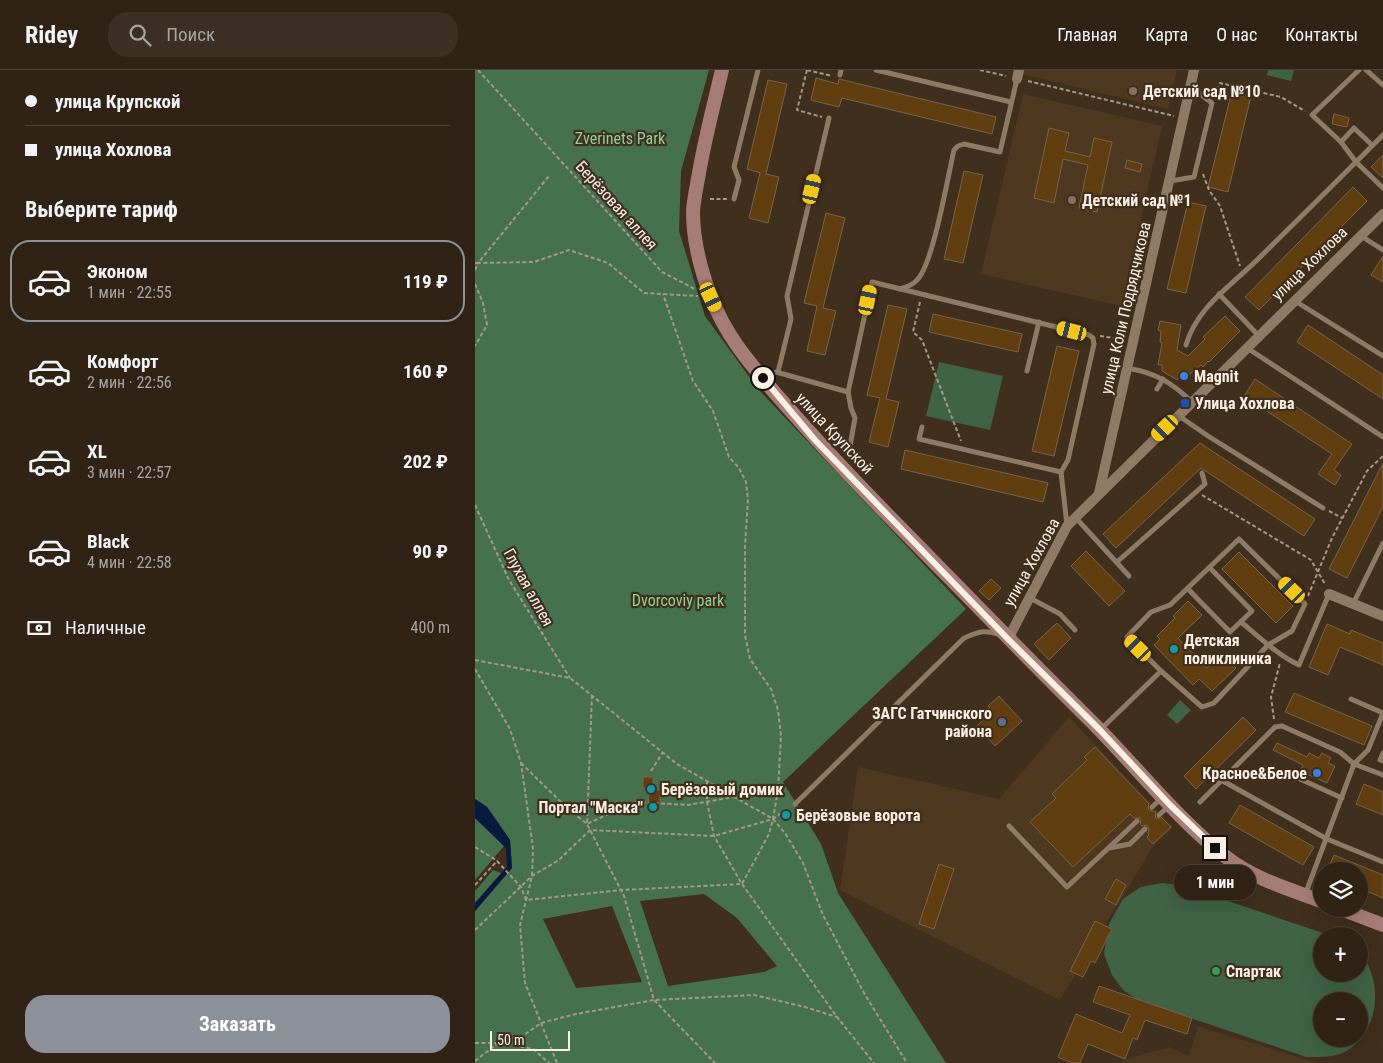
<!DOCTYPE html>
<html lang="ru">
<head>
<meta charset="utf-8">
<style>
	:root { --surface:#302316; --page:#3c2f23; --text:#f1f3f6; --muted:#a8a4a1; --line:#4b4035; --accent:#8c9099 }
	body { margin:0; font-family:"Roboto Condensed",sans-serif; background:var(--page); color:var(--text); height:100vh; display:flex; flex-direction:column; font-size:19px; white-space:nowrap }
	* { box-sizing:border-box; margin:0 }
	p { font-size:16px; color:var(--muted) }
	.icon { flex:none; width:28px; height:28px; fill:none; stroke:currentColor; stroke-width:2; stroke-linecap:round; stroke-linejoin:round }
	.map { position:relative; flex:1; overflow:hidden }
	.details { display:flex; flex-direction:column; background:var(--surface); width:475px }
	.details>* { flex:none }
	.top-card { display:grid; align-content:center; height:110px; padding:0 25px; background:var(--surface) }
	.tools { position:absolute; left:838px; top:792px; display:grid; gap:10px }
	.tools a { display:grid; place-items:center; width:55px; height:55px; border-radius:50%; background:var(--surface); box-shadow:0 5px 20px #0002,0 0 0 1px var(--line); font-size:25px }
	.scale { position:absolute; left:15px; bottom:12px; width:80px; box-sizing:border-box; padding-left:5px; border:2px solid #faefe4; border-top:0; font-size:14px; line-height:18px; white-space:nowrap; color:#faefe4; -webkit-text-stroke:4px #402f1d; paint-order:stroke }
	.end { position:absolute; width:22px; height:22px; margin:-11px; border:6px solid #faefe4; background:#111; box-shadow:0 0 0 2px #111 }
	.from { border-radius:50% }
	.bubble { position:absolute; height:35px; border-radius:18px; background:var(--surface); box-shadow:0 5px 20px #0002,0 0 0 1px var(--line); font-size:16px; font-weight:700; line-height:35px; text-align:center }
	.car { position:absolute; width:15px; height:30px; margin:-15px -8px; border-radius:6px; box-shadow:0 0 4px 1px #0007; background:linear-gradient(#f5c518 24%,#345 0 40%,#f5c518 0 76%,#345 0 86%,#f5c518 0) }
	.top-card b { display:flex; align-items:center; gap:18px; height:48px; font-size:19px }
	.top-card b+b { border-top:1px solid var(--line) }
	.top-card i { width:12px; height:12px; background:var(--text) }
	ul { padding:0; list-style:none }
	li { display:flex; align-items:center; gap:15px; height:82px; margin:0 10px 8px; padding:0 15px; border:2px solid transparent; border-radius:20px }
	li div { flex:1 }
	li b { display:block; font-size:19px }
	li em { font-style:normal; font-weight:700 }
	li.active { border-color:var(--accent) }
	li>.icon { width:45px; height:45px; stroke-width:1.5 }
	h2 { padding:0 25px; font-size:22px; line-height:60px }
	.pay { display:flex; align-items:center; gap:12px; height:55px; padding:0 25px; font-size:19px }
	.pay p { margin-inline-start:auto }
	.cta { display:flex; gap:10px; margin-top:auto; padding:10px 25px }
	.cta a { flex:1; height:58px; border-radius:20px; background:var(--accent); color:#fff; font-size:20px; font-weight:700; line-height:58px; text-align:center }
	header { display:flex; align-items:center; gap:30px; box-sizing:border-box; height:70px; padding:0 25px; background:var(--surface); border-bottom:1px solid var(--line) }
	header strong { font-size:24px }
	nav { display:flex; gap:28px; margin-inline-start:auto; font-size:18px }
	.search { width:350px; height:45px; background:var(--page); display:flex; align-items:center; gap:12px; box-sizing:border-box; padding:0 18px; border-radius:20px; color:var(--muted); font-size:19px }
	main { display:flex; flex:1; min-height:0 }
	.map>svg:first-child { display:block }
	.built { fill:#4e3820 }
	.green { fill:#406245; fill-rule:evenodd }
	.forest { fill:#45724d; fill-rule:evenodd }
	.water { fill:#071b41 }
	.building { fill:#613e10; stroke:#766450 }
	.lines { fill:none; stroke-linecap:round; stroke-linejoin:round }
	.path { stroke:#a5988a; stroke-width:2; stroke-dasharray:4 2.5; stroke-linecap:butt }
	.lane { stroke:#8e7b66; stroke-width:5 }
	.street { stroke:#8e7b66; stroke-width:10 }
	.secondary { stroke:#a67c76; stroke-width:14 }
	.route { stroke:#faefe4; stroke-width:6 }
	.education-dot { fill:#8d6e63; stroke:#402f1d; stroke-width:2 }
	.shop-dot { fill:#3f7fe0; stroke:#402f1d; stroke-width:2 }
	.transit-dot { fill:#1a4fb4; stroke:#402f1d; stroke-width:2 }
	.culture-dot { fill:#0f9aa8; stroke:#402f1d; stroke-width:2 }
	.service-dot { fill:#5c6f8a; stroke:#402f1d; stroke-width:2 }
	.leisure-dot { fill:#2e9e5b; stroke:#402f1d; stroke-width:2 }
	.labels { text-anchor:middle; stroke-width:4.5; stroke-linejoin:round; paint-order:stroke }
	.poi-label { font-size:16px; font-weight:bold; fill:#faefe4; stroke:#402f1d; text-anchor:start }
	.park-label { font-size:16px; fill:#8dd198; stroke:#402f1d }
	.street-label { font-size:16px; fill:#faefe4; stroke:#402f1d }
</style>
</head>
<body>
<header>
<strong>Ridey</strong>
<div class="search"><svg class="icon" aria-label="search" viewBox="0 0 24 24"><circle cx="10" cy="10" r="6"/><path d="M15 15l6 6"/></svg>Поиск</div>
<nav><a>Главная</a><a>Карта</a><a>О нас</a><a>Контакты</a></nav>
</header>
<main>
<section class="details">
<div class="top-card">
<b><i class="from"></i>улица Крупской</b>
<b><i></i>улица Хохлова</b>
</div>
<h2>Выберите тариф</h2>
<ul>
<li class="active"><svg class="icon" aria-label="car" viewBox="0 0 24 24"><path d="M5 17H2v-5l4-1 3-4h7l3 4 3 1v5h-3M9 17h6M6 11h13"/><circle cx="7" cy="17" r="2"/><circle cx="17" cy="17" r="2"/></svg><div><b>Эконом</b><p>1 мин · 22:55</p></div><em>119 ₽</em></li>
<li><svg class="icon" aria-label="car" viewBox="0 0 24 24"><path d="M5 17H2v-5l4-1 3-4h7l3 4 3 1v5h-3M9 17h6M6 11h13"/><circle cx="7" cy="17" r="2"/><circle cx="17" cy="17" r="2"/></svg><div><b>Комфорт</b><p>2 мин · 22:56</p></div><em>160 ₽</em></li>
<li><svg class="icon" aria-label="car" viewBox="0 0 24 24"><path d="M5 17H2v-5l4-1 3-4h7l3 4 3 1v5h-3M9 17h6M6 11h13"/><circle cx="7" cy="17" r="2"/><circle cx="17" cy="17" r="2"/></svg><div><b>XL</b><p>3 мин · 22:57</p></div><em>202 ₽</em></li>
<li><svg class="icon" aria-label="car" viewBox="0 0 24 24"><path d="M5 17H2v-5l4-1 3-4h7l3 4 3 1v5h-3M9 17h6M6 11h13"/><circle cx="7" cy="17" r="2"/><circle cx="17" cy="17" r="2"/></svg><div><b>Black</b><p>4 мин · 22:58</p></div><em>90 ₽</em></li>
</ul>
<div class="pay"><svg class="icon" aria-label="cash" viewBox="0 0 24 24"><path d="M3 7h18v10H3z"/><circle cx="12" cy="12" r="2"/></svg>Наличные<p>400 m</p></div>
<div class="cta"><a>Заказать</a></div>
</section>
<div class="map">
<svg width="908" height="993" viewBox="0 0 908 993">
	<rect width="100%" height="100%" fill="#402f1d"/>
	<!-- built -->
	<g class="built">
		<path d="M547,0h155l-9,39 -147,-35z"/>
		<path d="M548,24l139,32 -41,180 -140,-32z"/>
		<path d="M594,647l104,110 -19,18 -94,155 -220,-110 18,-123 141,32z"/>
		<path d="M723,956l119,37h-195l1,-3 46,-13 20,9z"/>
	</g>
	<!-- green -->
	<g class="green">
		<path d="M793,0h26l-3,11 -24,-6z"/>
		<path d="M464,292l64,14 -13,54 -64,-14z"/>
		<path d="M705,630l11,10 -14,14 -10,-9z"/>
		<path d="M687,813l18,2 152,51h-11v38h38v-23c24,28 22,77 -11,99 -12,8 -28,7 -42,7l-166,-56 -17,-11 -11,-15 -8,-21 5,-30 14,-25 18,-12zM846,931h38v38h-38z"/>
	</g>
	<!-- forest -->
	<g class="forest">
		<path d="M0,0h234l-28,101 -2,60 26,85 53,73 208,220 -183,173 38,62 17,49 108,170h-471v-152l37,-43 -2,-28 -23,-33 -12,-8zM229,824l33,24 40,48 -13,6 -96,14 -28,-85zM137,836l30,76 -66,6 -33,-69z"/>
		<path d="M0,748l29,28 -29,34z"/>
		<path d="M18,800l8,3 -26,30v-12z"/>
	</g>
	<!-- water -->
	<path class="water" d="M0,729l12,8 23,33 2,28 -37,43v-8l32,-36 -1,-19 -31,-30z"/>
	<!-- building -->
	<g class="building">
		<path d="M341,8l22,6 1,-5 157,38 -4,17 -150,-36 -3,9 -28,-7z"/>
		<path d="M293,10l19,4 -21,90 13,3 -11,46 -19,-5 11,-45 -13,-4z"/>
		<path d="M757,21l19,5 -23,96 -20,-5z"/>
		<path d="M859,44l15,4 -2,9 -15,-3z"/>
		<path d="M574,58l20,5 -4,18 25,6 4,-19 18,4 -15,70 -18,-4 9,-43 -25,-6 -9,44 -20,-5z"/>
		<path d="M908,85v23l-12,-11z"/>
		<path d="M652,90l15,4 -2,8 -15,-4z"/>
		<path d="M489,101l19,4 -20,88 -19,-4z"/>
		<path d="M878,117l14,14 -108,109 -14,-13z"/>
		<path d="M713,132l18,4 -20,87 -19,-4z"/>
		<path d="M351,143l19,5 -22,90 13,3 -11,44 -18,-4 10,-45 -13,-3z"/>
		<path d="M908,186v26l-12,-7z"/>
		<path d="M413,235l19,4 -21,90 13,3 -11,45 -19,-5 11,-44 -13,-3z"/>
		<path d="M458,244l89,20 -4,18 -89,-20z"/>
		<path d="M750,246l15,15 -31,31 -1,-1 -5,6 -2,-2 -17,14 -3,-3 -4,4 -15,-9v-6h-4l4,-22 -2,-1 1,-11 -3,-1 2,-9 21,4 -4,25 11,6 17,-17 -2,-2z"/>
		<path d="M833,255l75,50v24l-86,-57z"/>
		<path d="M582,276l22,5 -25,105 -22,-5z"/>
		<path d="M780,309l97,65 -18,26 7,5 -6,10 -17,-11 14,-20 -88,-58z"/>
		<path d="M725,373l115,76 -11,17 -103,-68 -85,80 -13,-14z"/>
		<path d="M430,380l143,33 -5,19 -142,-33z"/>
		<path d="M908,393v44l-36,71 -18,-9z"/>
		<path d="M611,481l39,40 -16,15 -38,-40z"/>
		<path d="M764,482l54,54 -17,17 -54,-54z"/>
		<path d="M516,509l10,9 -12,12 -10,-9z"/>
		<path d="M713,531l14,14 -24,23 29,30 15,-14 14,14 -24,23 -13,-12 -6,6 -39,-40 6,-6 -3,-3 18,-18 -2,-2z"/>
		<path d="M582,553l14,15 -22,22 -15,-16z"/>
		<path d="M852,554l23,10 1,-4 32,13v22l-43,-18 -12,28 -19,-8z"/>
		<path d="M819,623l78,33 -8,19 -79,-33z"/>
		<path d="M524,626l23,25 -27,25 -18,-20 16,-15 -5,-5z"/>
		<path d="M768,647l13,13 -60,59 -12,-13z"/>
		<path d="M802,673l30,14 2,-4 10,5 3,-5 9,5 -3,5 7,3 -8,17 -27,-12 3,-6 -30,-15z"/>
		<path d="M620,677l54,57 -1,3 1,3 7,2 -1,3 1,3h6l9,9 -18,17 -6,-7 2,-2 -1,-2 1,-3 -1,-4 -2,-1 -4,1 -2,-2 1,-4 -1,-2h-6l-4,-4 -57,53 -43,-45 26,-24 -4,-4 35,-34 -3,-3z"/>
		<rect x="168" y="707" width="10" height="11"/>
		<path d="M889,714l19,8v23l-27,-11z"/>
		<path d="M174,720h11v20h-12z"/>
		<path d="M765,735l74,42 -11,18 -74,-42z"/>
		<path d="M859,785l49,20v23l-24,-10v-17h-32z"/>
		<path d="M464,794l15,5 -20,60 -15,-5z"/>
		<path d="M641,809l10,6 -10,20 -11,-6z"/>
		<path d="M620,851l17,8 -17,34 -4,-2 -8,16 -13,-6z"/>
		<path d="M624,916l93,32 -5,16 -42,-14 -8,20 -4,-2 -8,21 -37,-15 -8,19h-8l-14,-6 18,-43 46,19 8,-18 -37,-13z"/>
	</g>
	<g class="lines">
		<!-- path -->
		<g class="path">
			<path d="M3,0l184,202 33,17"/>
			<path d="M332,0l-10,40 25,7"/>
			<path d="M332,0l25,6"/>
			<path d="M505,0l26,6"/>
			<path d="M553,11l146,35"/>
			<path d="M740,26l5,-13 61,14 24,14"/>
			<path d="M728,104l6,16 11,16 20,60"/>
			<path d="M235,129h18"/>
			<path d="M0,193h3l71,-87"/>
			<path d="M0,200l3,-7 56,-1 35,-12 39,13 36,30 54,3"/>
			<path d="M0,214l8,19 4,22 -12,21"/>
			<path d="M445,232l-7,30 9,8 39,101"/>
			<path d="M625,266l20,3"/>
			<path d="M727,425l109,65 14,24"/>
			<path d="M0,435l34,75 61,98"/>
			<path d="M854,441l13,7"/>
			<path d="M833,526l24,-58 35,-67 16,-15"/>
			<path d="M0,590l95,18 107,86 96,55 12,14 18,30 20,52 41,78 43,70"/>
			<path d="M0,599l35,60 11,34 12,85 -1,28 -12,49 5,58 32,80"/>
			<path d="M117,625l-5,129 47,-22 54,3 46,-8"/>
			<path d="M799,649l-3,-22 9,-34"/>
			<path d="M46,693l44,43 22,18 37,72 30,104 61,63"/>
			<path d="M176,701l12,-19"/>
			<path d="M232,712v20l7,34 28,48 95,133 37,46"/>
			<path d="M0,777l21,13"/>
			<path d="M0,815l22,-24 24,26 5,13 96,-10 120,-6 27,-50 4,-15 5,-29 3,-54 -3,-26 -7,-21 -21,-30 -5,-24v-89l3,-47 -2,-17 -7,-14 -10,-11 -16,-46 -20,-30 -30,-87"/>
			<path d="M0,860l57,-54 27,-16 31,-30 124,6 59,-17 15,-11"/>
			<path d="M0,973h24l22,-6 20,-14 35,-9 78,-14 100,-5 51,12 32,10"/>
			<path d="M26,973l32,6 16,14"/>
			<path d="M0,991l22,-17"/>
		</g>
		<!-- lane -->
		<g class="lane">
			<path d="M401,0l135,32"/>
			<path d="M884,0l-47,45 29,27 15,20 27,26"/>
			<path d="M891,0l17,15"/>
			<path d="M365,5l1,-5"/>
			<path d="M866,72l13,-14 18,17"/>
			<path d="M695,111l24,-4 18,-74 -21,-16"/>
			<path d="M259,129l5,-19 -5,-13 24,-97"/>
			<path d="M886,166l22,14"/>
			<path d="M425,219c7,-2 13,-4 17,-9 16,-15 31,-104 37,-130l4,-4 6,-2 36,8 17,-73"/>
			<path d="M744,224l40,42"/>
			<path d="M820,231l88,55"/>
			<path d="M711,275c11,-39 48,-61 75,-89 41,-40 82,-81 122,-121"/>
			<path d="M772,278l136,89"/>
			<path d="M652,298c29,5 44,14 65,34"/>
			<path d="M552,301l12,-49"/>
			<path d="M303,302l13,-53 -4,-23 42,-178"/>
			<path d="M288,308l13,-6 72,20 24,-110 217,53 4,3 1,6 -26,116 -7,12"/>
			<path d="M682,319l6,-10"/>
			<path d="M373,322l3,16 4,10 -6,34"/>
			<path d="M704,346l29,20 115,72"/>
			<path d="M447,357l-3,12 142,33 6,53"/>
			<path d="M601,448l53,58"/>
			<path d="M764,469l66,65 -13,27 -24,14 -54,58 -12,4 -41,-36 -34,-34 24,-25 19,-7z"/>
			<path d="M642,492l88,-78 -3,-11"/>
			<path d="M713,519l42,43 22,-21 -42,-43"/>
			<path d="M555,528l30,16 15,16"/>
			<path d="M878,534l30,-61"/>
			<path d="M766,552c17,14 38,34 58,43l30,-71"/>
			<path d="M625,660l61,-59"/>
			<path d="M908,683l-3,7 3,1"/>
			<path d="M825,709l42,19"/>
			<path d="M746,710l106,59 56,23"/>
			<path d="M725,732l75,-75 7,-1 58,26 14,12 29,11"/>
			<path d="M320,734l169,-166c15,-6 20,-9 36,-3"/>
			<path d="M677,737l11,-10"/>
			<path d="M684,745l11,-10"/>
			<path d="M534,756l58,61 70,-66"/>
			<path d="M634,778l21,-4 15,-15"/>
			<path d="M830,825l49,-131 14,-14 15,-37 -32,-14"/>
		</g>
		<!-- street -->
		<g class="street">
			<path d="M542,9l2,-9"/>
			<path d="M624,423l95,-423"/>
			<path d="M854,524l54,22"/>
			<path d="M533,569l59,-113 316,-312"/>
		</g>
		<!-- secondary -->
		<g class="secondary">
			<path d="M247,0c-8,34 -17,68 -23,103 -2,12 -5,25 -6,38 0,29 8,60 18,86 15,39 38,65 64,96 34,39 69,77 105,114 70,71 139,143 210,213 45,45 86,98 136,137 28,22 63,32 95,44"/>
			<path d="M866,839l42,16"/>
		</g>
	</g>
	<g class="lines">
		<!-- route -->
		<path class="route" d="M288,308l52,62 193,199 92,91 70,75 45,43"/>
	</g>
	<!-- markers -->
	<g class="education-dot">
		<circle cx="658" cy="21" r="5"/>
		<circle cx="597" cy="130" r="5"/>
	</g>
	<g class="shop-dot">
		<circle cx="709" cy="306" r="5"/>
		<circle cx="842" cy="703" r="5"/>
	</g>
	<rect class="transit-dot" x="705" y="328" width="10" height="10" rx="2.5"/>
	<g class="culture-dot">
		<circle cx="699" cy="579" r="5"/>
		<circle cx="176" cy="719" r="5"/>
		<circle cx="178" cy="737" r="5"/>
		<circle cx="311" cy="745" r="5"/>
	</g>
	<circle class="service-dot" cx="527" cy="652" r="5"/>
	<circle class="leisure-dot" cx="741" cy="901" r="5"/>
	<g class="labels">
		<!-- poi labels -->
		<g class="poi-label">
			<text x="668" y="27">Детский сад №10</text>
			<text x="607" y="136">Детский сад №1</text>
			<text x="719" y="312">Magnit</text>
			<text x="720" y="339">Улица Хохлова</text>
			<text x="709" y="576">Детская<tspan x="709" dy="18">поликлиника</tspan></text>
			<text x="517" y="649" text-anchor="end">ЗАГС Гатчинского<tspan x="517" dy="18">района</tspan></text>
			<text x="832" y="709" text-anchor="end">Красное&amp;Белое</text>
			<text x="186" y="725">Берёзовый домик</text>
			<text x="168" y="743" text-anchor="end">Портал "Маска"</text>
			<text x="321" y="751">Берёзовые ворота</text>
			<text x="751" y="907">Спартак</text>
		</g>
		<!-- park labels -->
		<g class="park-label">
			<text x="145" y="74">Zverinets Park</text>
			<text x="203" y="536">Dvorcoviy park</text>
		</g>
		<!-- street labels -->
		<g class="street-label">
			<text transform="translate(142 135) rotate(48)" y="6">Берёзовая аллея</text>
			<text transform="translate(834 193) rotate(-44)" y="6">улица Хохлова</text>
			<text transform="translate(650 238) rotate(-77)" y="6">улица Коли Подрядчикова</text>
			<text transform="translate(360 363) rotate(47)" y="6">улица Крупской</text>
			<text transform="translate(556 492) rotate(-61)" y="6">улица Хохлова</text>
			<text transform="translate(54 517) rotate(61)" y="6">Глухая аллея</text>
		</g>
	</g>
</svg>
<div class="tools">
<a><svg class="icon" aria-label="layers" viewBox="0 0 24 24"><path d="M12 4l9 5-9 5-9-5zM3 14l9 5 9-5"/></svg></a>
<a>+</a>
<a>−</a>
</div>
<div class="scale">50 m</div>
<i class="end from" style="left:288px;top:308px"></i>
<i class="end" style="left:740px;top:778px"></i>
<div class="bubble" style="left:699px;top:795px;width:82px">1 мин</div>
<i class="car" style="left:337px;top:119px;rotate:13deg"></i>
<i class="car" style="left:236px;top:227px;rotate:155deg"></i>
<i class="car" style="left:393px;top:230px;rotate:12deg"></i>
<i class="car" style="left:597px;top:261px;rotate:284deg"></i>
<i class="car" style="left:690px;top:358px;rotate:226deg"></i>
<i class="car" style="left:817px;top:520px;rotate:314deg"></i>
<i class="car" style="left:663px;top:578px;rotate:315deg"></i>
</div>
</main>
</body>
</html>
